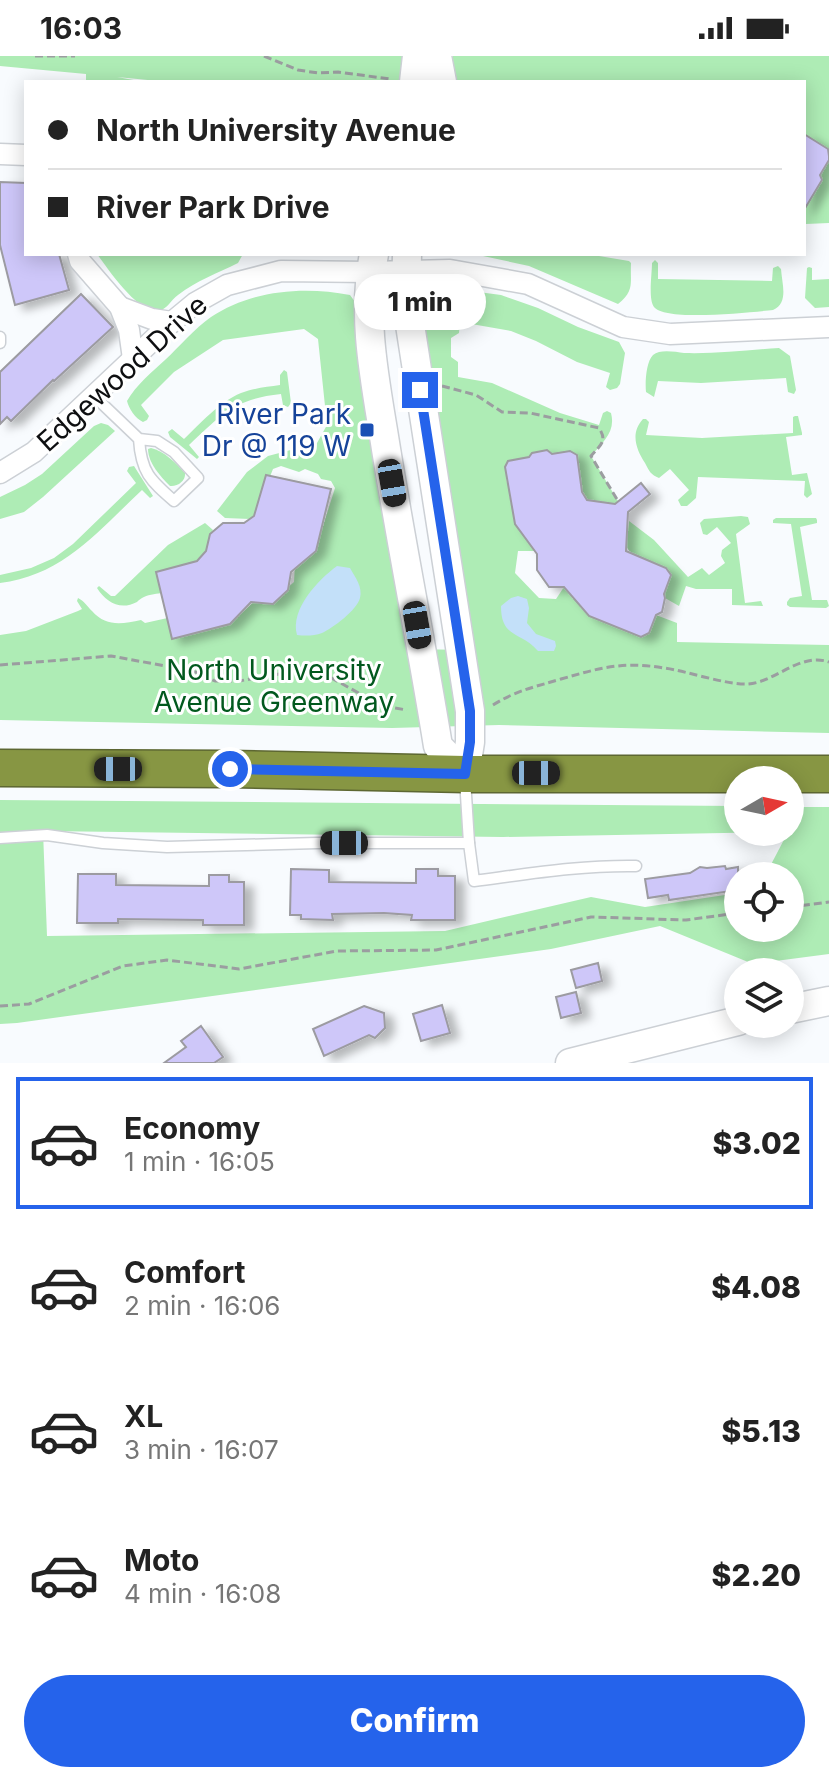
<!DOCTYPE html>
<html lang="en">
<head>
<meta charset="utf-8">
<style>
	:root { --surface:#fff; --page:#f6f6f6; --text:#222; --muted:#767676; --line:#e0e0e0; --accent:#2563eb }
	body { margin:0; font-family:Inter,sans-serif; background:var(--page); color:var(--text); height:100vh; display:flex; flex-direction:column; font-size:30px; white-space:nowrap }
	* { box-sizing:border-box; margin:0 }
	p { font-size:26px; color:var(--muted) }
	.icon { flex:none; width:44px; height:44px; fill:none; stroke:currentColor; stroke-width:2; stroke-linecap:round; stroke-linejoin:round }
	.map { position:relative; height:1007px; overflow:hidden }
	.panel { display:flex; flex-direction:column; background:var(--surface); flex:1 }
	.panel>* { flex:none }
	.guide { position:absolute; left:24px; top:24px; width:782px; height:176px; border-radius:0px; box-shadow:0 4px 20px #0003; display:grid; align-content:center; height:176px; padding:0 24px; background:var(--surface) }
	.needle { width:52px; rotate:81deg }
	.fabs { position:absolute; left:724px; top:710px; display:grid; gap:16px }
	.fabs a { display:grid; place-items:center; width:80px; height:80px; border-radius:50%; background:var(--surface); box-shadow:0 4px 20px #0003; font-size:40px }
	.end { position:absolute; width:36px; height:36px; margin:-18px; border:10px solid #2563eb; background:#fff; box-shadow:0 0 0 4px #fff }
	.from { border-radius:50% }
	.bubble { position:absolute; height:56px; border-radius:28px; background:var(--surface); box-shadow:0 4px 20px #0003; font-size:26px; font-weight:800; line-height:56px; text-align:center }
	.car { position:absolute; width:24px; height:48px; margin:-24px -12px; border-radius:10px; box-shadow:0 0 6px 2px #0007; background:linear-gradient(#222 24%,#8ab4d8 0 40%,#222 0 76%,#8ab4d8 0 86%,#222 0) }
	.guide b { display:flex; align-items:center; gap:28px; height:76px; font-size:30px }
	.guide b+b { border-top:2px solid var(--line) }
	.guide i { width:20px; height:20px; background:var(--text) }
	ul { padding:14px 0 0; list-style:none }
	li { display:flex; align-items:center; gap:24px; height:132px; margin:0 16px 12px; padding:0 8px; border:4px solid transparent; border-radius:0px }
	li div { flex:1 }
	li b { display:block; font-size:30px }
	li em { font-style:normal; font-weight:800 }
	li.selected { border-color:var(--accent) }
	li>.icon { width:72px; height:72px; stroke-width:1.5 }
	.primary-button { display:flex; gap:16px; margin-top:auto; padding:16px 24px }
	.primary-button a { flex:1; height:92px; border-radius:48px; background:var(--accent); color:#fff; font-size:32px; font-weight:800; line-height:92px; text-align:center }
	.status { display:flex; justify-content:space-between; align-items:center; height:56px; padding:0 40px; background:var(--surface); direction:ltr }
	.status svg { height:22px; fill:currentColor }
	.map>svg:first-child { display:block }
	.green { fill:#aeecb5 }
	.water { fill:#c3e0f9 }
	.building { fill:#cec7f9; stroke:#9c9ba1; stroke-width:2; filter:url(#shadow) }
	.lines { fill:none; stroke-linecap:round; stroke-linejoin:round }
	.lane-casing { stroke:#ccd0d5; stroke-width:13 }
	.street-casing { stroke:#ccd0d5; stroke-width:23 }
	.secondary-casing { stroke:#ccd0d5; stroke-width:31 }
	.highway-casing { stroke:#5d6732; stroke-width:39 }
	.path { stroke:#9b9da0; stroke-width:3; stroke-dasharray:8 4; stroke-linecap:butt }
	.lane { stroke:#fff; stroke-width:10 }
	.street { stroke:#fff; stroke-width:20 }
	.secondary { stroke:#fff; stroke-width:28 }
	.highway { stroke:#879643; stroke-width:36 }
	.route { stroke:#2563eb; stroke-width:10 }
	.transit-dot { fill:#1a4fb4; stroke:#fff; stroke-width:3 }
	.labels { text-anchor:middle; stroke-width:6; stroke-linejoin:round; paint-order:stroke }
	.street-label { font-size:28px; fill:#0e0f11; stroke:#fff }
	.transit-label { font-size:28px; fill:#164399; stroke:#fff; text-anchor:end }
	.park-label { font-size:28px; fill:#02591e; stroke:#fff }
</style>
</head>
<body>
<div class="status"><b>16:03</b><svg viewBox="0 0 49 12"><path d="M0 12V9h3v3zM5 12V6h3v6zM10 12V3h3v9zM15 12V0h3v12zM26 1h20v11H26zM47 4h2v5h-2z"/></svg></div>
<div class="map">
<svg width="829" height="1007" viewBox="0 0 829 1007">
	<defs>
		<filter id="shadow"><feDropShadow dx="9" dy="5" stdDeviation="4" flood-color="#0004"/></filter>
	</defs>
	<rect width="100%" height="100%" fill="#f8fbfe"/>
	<!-- green -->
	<g class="green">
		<path d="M0,0h403l-2,26h-233l-51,-5 28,5h-59v-8l-86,-8z"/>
		<path d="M453,0h376v100l-25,-22v-52h-351z"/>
		<path d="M829,104v63l-23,1 -2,19v-44z"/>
		<path d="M97,198h146l-5,9c-20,10 -42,18 -60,32 -7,5 -11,14 -19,16 -20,4 -51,-42 -62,-57z"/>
		<path d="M454,198h133l42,7 2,2c-1,20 4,28 -13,41l-89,-38 -46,-10z"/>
		<path d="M655,204l3,3v16l114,2 1,-13 5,-2 3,3c1,15 8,34 -8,41 -21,2 -108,12 -119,-3 -6,-8 -2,-33 -2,-44z"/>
		<path d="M809,211l3,1v12l17,-1v28l-14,1 -10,-10 2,-30z"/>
		<path d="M456,233l45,6 37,13 40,19 41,15 6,11 -5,31 -3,4 -7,2 -4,-3 4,-14 -33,-11 -41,-21 -25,-10 -51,-9 -1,11 -8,5v19l7,5v15l34,6 68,30 39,12 4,-12 4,-2 4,2c5,19 -8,29 -20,43l27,45 -3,3 -17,-3 -7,6 -16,-30 5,-5 -3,-17 -7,-4 -18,3 -6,-4 -17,7 -21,4 -3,6 2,16 6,4 -4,6 6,31 6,9 7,1 -2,6 9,11h-17l-3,22 24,25 17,1 8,-12 9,12h8l-1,8 9,9 52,21 8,-4 7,-18 21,8v19l152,3v88l-330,-8 -107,3 -392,-8v-85l26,-4 52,-20 4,-2 -5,-8 1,-3c6,3 9,8 14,13 14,16 30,13 49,9l4,3 27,-6 10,15 50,-10 27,-25h18l17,-15 1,-18 23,-22 17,-54 -4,-7 -10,-2 -3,-5 -13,-5 -6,3 -18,-6 -8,3 -18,45 -5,5 -25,-1 -8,-7 30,-39 21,-16 49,-13 10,-18 -9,-86 -14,-10 -81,11 -49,32 -33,33 8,11 -2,4 -4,2c-8,-4 -14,-13 -16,-21 9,-16 25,-29 38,-41 15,-14 29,-31 46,-43 40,-27 93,-31 139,-22l8,11 49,343 63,1 -53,-345 3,-8 7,-7z"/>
		<path d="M779,292l11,8 6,34 -2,4 -6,-2 -2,-14 -85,5 -43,-2 -4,16 -8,-5c-1,-9 0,-30 7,-37 7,-6 22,-3 31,-2 31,1 64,-3 95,-5z"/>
		<path d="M284,314l3,2 4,31 -3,4 -5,-2 -2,-11c-47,5 -59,20 -92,51l10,12 -2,2 -27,-22 -2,-5 4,-3 12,10c17,-16 35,-37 57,-46 13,-5 26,-6 39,-8v-10z"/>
		<path d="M795,360h3l4,17v2l-16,2 6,38 15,-2 5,21 -5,4 -3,-3 1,-14 -107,-4 -2,21 -9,8h-6l-3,-6 11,-10 -19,-21 -11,9c-8,-3 -10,-7 -14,-15 -9,-14 -15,-30 -2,-44h3l3,3 -3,13 56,3 91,-5v-16z"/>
		<path d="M101,367l7,2 7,6 -72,66 -19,15 -24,7v-22l25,-12 17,-11 52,-48z"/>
		<path d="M151,392c13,3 25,15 34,25 1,8 -8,14 -15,13 -9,-9 -22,-23 -22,-37z"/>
		<path d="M134,410l19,30 -3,2 -8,-8c-44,41 -78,85 -142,93v-8l31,-7 23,-10 19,-14 63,-61 -9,-12 2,-4z"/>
		<path d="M741,460l7,1 2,7 -14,10 9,69 16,-2 2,5 -31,-1v-16h-36l-10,-3 -7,20 -14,-8 -1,-4 6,-19 -3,-7 -16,-7 -5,4 -4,-7 -11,-5 -9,-12 5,-4 2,-16 25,19 34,37 14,-9 7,7 16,-12 -4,-7 1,-6 9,-7 -14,-16 -10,8 -4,-1 -3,-11 4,-4z"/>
		<path d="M776,462h40l1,2v3l-17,4 12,73h15l2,6 -3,2 -36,-1 -3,-2v-3l3,-4 12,-2 -11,-72 -18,-1v-3z"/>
		<path d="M205,467l8,7c-4,6 -4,13 -7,20 -7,16 -34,18 -50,22l5,21c-6,1 -14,2 -19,5 -2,1 -4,3 -5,4 -17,9 -31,0 -40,-14l2,-2 12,10h4l53,-51z"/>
		<path d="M0,744l738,6v26h43l-278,5 -460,-6 4,105 398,-5 146,-34 54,10 93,-14v35h52v-52h-25l23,-44h2v-25h39v147l-76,10 -93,-38 -109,23 -534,74 -17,1z"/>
	</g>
	<!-- water -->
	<g class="water">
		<path d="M337,510l13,2c5,9 13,19 10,30 -3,12 -27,30 -38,35 -8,3 -17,3 -25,2 -7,-26 21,-55 40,-69z"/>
		<path d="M518,540l9,3 2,9 -2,15 9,11 19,7 1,5 -2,5h-16c-17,-20 -37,-12 -37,-45l10,-8z"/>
	</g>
	<!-- building -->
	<g class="building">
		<path d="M804,78l24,15 1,7v4l-9,15 2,5 -18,30z"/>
		<path d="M0,126l26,1v71h33l10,36 -54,15 -15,-60z"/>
		<path d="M81,238l32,33 -59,54 -1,-1 -42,41 -4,-4 -7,7v-52z"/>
		<path d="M547,394l5,4 18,-3 7,4 5,37 5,8 28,4 26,-21 9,11 -22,18 -2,39 40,17 5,7 -7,19 1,4 -3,14 -6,3 -7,18 -8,4 -52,-21 -25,-29h-15l-12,-17v-16l-22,-30 -10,-57 3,-6 21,-4 3,-4z"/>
		<path d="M266,419l65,14 -15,62 -25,21 -3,18 -15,14 -22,-2 -21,22 -58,15 -16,-67 41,-11 9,-10 4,-17 13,-11h21l10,-7z"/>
		<path d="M725,810l1,3 12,-2v23l-69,10 -1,-5 -20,3 -3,-19 45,-6 10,-6 7,1z"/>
		<path d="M291,813l38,1v12l87,1v-14h22v7h17v44h-44l1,-5 -28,-2 -52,1 1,6 -32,-1v-4h-11z"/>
		<path d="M78,818h38v11l93,1v-11h20v7h15v43h-41v-5l-85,-1v4h-41z"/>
		<path d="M598,907l4,18 -26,7 -5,-18z"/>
		<path d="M576,936l5,21 -20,5 -5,-21z"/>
		<path d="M442,949l8,28 -29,8 -8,-27z"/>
		<path d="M364,950l20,7 1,15 -10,10 -6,-3 -45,21 -11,-27z"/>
		<path d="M201,970l22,31 -9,6h-50l22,-16 -5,-6z"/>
	</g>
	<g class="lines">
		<!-- lane casing -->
		<g class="lane-casing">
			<g id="lane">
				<path d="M0,281v6"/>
				<path d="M94,340l45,43 18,2 17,11 24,26 -24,23c-24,-21 -33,-29 -35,-62"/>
				<path d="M0,782l47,-3 56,8 64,4 150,-4h152l-4,-64"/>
				<path d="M469,787l5,38c54,-7 107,-16 162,-15"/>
			</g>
		</g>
		<!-- street casing -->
		<g class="street-casing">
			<g id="street">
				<path d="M0,98l26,1"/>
				<path d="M78,198l2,7 40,46 9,23 4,29"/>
				<path d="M120,251l32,12 20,3"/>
				<path d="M0,417l34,-21 138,-130 23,-19 32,-18 54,-14 89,1 80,-2 78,14 95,43 47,7 159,-7"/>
			</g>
		</g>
		<!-- secondary casing -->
		<g class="secondary-casing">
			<g id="secondary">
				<path d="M437,0l5,26"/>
				<path d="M414,26l3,-26"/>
				<path d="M374,198c-13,65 2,131 12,195 16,99 36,198 52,297l27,28"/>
				<path d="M407,198l-1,45 64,412v31l-5,32"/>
				<path d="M790,953l39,-8"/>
				<path d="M570,1007l168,-42"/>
			</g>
		</g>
		<!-- highway casing -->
		<g class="highway-casing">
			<path id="highway" d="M0,712l230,1 235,5h364"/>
		</g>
		<!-- path -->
		<g class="path">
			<path d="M35,0h40"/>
			<path d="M264,0l34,14 20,3 20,-1 52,7"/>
			<path d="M442,330l34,9 26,17 28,1 69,15c9,14 1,17 -8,28l27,45"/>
			<path d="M0,609l111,-9 82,15 22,10h24l46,-8 20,-1 23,4 54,30 25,4"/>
			<path d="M493,649c24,-15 42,-18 68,-26 39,-11 61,-18 103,-11 23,3 62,17 84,16 28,-2 52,-32 81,-22"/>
			<path d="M790,851l39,-5"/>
			<path d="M0,950l29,-2 94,-38 44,-6 72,9 98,-18 99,-1 155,-33 95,3 52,-7"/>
		</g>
		<!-- lane -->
		<use href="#lane" class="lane"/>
		<!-- street -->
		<use href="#street" class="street"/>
		<!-- secondary -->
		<use href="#secondary" class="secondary"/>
		<!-- highway -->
		<use href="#highway" class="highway"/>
	</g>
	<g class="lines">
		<!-- route -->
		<path class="route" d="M230,713l235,5 5,-32v-31l-50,-321"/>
	</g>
	<!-- markers -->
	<rect class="transit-dot" x="359" y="366" width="16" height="16" rx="4"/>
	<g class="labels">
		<!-- street labels -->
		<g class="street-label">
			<text transform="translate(122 317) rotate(-42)" y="10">Edgewood Drive</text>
		</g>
		<!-- transit labels -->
		<g class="transit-label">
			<text x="351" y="368">River Park<tspan x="351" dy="32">Dr @ 119 W</tspan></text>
		</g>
		<!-- park labels -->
		<g class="park-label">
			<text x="274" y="624">North University<tspan x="274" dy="32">Avenue Greenway</tspan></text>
		</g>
	</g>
</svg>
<div class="fabs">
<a><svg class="needle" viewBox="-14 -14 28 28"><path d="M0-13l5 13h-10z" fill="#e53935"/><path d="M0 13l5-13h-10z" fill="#767676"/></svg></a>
<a><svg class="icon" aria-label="locate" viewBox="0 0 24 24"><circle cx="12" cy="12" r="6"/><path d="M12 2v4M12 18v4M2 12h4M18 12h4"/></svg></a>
<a><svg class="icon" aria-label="layers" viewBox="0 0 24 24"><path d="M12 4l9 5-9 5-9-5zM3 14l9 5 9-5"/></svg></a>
</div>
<i class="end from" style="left:230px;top:713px"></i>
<i class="end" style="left:420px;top:334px"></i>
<div class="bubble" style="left:354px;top:218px;width:132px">1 min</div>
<i class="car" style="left:392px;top:427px;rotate:170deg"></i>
<i class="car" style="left:417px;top:569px;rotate:170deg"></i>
<i class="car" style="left:118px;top:713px;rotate:270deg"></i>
<i class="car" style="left:536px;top:717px;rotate:90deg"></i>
<i class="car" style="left:344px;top:787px;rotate:270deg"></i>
<div class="guide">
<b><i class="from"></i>North University Avenue</b>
<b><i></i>River Park Drive</b>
</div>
</div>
<section class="panel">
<ul>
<li class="selected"><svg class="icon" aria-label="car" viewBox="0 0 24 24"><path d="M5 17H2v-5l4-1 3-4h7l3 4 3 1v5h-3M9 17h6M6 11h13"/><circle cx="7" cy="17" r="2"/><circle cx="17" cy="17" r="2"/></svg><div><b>Economy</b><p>1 min · 16:05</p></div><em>$3.02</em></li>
<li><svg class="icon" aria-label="car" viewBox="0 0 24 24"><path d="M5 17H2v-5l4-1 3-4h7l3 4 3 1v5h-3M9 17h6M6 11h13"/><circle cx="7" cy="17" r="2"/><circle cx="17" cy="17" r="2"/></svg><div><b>Comfort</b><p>2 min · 16:06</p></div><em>$4.08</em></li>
<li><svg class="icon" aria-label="car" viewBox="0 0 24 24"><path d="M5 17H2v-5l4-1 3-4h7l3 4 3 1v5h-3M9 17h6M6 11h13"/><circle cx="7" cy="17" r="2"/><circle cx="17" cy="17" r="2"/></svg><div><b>XL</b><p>3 min · 16:07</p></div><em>$5.13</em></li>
<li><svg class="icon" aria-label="car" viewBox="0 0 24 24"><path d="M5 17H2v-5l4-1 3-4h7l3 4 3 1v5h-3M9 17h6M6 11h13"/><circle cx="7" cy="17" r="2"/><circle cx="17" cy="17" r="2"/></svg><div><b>Moto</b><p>4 min · 16:08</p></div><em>$2.20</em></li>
</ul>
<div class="primary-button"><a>Confirm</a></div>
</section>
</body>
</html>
